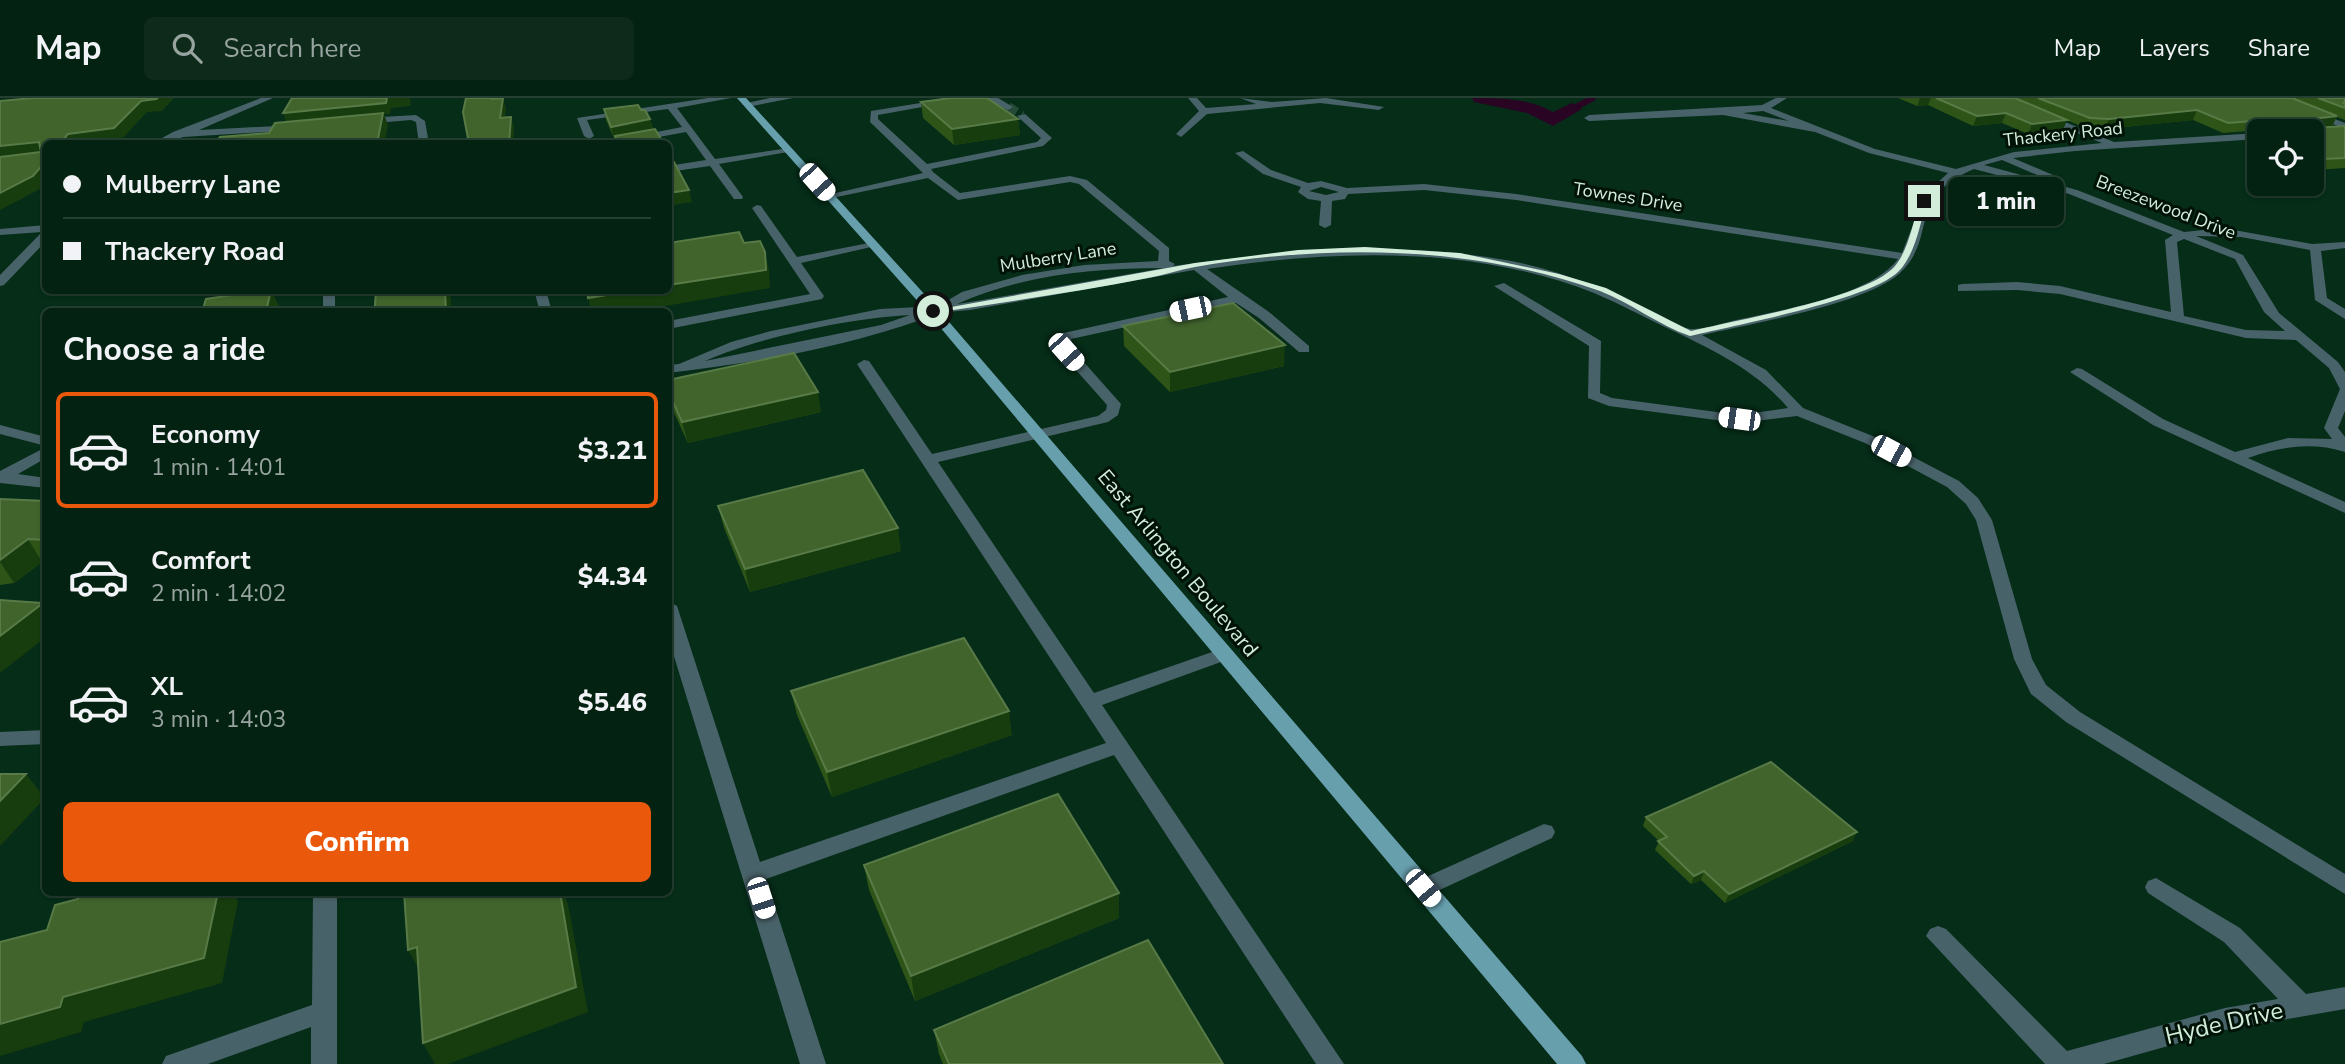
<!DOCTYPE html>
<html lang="en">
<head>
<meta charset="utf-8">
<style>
	:root { --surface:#042212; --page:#0d2a1b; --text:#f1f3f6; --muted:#97a49f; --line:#253f32; --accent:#ea580c }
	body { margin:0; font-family:"Nunito Sans",sans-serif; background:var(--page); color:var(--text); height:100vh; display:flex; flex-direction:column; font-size:26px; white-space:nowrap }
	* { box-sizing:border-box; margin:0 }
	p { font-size:23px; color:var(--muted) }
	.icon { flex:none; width:38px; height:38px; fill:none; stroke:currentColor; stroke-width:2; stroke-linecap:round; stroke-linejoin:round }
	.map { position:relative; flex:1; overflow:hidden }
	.details { position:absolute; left:42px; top:210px; width:630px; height:588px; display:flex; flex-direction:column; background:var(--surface); border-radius:10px; box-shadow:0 2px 5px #0004,0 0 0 2px var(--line) }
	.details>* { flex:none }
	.top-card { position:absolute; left:42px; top:42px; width:630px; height:154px; border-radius:10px; box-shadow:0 2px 5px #0004,0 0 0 2px var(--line); display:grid; align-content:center; height:154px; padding:0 21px; background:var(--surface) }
	.tools { position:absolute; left:2247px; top:21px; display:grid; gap:14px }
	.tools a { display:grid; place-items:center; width:77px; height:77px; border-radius:10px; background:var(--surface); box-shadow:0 2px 5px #0004,0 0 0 2px var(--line); font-size:35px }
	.end { position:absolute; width:32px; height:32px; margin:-16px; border:9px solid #d3eddb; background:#111; box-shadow:0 0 0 4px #111 }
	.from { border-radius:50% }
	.bubble { position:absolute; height:49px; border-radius:10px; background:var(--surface); box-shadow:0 2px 5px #0004,0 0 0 2px var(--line); font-size:23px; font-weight:800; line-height:49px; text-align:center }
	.car { position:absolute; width:21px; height:42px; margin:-21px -10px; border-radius:9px; box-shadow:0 0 5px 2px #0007; background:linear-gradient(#fff 24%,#345 0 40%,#fff 0 76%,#345 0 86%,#fff 0) }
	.top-card b { display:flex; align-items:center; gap:24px; height:66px; font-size:26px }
	.top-card b+b { border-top:2px solid var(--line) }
	.top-card i { width:18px; height:18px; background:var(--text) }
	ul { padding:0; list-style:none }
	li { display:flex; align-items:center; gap:21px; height:116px; margin:0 14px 10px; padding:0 7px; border:4px solid transparent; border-radius:10px }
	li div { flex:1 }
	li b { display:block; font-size:26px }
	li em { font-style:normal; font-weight:800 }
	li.selected { border-color:var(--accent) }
	li>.icon { width:63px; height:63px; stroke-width:1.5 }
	h2 { padding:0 21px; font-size:32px; line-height:84px }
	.action { display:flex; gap:14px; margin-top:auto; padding:14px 21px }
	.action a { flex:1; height:80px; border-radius:10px; background:var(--accent); color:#fff; font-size:28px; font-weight:800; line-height:80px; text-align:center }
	header { display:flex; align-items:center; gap:42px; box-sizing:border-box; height:98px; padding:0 35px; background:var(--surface); border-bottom:2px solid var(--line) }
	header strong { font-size:33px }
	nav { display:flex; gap:38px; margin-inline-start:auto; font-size:24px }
	.search { width:490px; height:63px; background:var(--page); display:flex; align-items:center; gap:18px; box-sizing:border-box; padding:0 24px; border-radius:10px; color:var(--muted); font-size:26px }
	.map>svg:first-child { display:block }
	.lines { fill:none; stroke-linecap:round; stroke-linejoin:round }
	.stream { stroke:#290523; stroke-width:6 }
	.canal { fill:#290523; fill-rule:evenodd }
	.minor-tunnel { stroke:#244a35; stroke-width:10; stroke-dasharray:10 5; stroke-linecap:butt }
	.minor { fill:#486269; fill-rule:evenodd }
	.major { fill:#679fad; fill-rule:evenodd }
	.wall { fill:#2f5417 }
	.shaded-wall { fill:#173d0e }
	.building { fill:#41642c; stroke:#587a47; stroke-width:2 }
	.route { fill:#d3eddb }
	.labels { text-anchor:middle; stroke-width:6; stroke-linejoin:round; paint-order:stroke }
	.far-street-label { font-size:18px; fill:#d3eddb; stroke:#011207 }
	.street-label { font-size:21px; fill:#d3eddb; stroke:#011207 }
	.near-street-label { font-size:24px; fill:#d3eddb; stroke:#011207 }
</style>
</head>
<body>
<header>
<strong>Map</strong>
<div class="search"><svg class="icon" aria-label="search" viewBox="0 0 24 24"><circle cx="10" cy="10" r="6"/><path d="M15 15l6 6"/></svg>Search here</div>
<nav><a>Map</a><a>Layers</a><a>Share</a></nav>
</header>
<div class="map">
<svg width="2345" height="966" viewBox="0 0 2345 966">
	<rect width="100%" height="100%" fill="#052d18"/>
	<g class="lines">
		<!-- stream -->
		<path class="stream" d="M1572,11l21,-11"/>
		<!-- canal -->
		<path class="canal" d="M1472,0c28,0 55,0 81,14l19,-9 10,6 -29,17 -26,-13 -53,-11z"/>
		<!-- minor-tunnel -->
		<path class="minor-tunnel" d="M1008,9l14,9"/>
		<!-- minor -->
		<g class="minor">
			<path d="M261,0h12l-74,32 96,-5 3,1v4l-115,7 -17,7h-15l22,-12z"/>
			<path d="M708,0h23l-54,10 38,51 74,-11 5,3 -75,13 24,33 -1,2h-8l-24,-33 -42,6v-6l38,-6 -20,-28 -65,12h-25l86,-17 -14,-18 -81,11 7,16 -5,3 -5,-3 -7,-18z"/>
			<path d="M770,0h23l-46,9 -5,-3z"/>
			<path d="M951,0h21l-94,17v4l49,45 110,-22 4,-4 -24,-22 8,-2 27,24 -9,8 -112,23 2,3 27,21 110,-17 17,4 82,68v13l6,3 -2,2c111,-15 225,-26 338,-5 50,10 99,30 145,52 10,5 27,17 38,16 16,-1 32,-7 47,-10 44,-10 129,-23 157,-60l-382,-59 -92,-10 -76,4 -3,5 -13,2 -1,24 -6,3 -6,-3 2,-24 -13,-2 -10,-7 3,-5 -38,-13 -28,-21 8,-2 28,19 37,13 13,-2 26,7 77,-4 92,10 386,59 23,-59 23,-21 -79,-20 -54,-21 -92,-17 -134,6 -5,-3 5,-3 173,-10 14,-7h11l-16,10 104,41 81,20 58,-17 88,-9 -60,-24v-4l3,-1 69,28 145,-9v6l-184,12 -62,7 47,20 1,2 -5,3 -54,-23 -18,5 93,25 107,42 39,-4 89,16 33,-2v6l-24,3 6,47 18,11v10l-30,-19 -5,-50 -69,-13 -45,-1 47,19 36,58 59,49 7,10v39l-7,17 7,9v15c-31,-10 -66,-6 -97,6l97,44v11l-192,-88 -83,-53 7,-4 5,1 81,50 72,33 53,-14 44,1 -8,-11 16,-39 -11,-21 -33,-28 -50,-2 -186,-44 -43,-4 -59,1v-6l4,-1 55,-2 43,4 111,26 -6,-72 8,-5 -104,-41 -95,-25c-69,29 -35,67 -74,104 -33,31 -151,51 -198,62l64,35 37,38 72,29 84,44 19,17 14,22 40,139 14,26 34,27 265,162v20l-279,-172 -35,-28 -17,-35 -38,-139 -10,-16 -19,-17 -82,-44 -68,-27 -58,7 -130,-17 -21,-8 1,-52 -95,-60 10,-3 97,58 -1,52 12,5 127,17 49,-7c-33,-39 -77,-59 -123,-81 -23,-11 -47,-24 -71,-34 -122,-48 -260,-43 -387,-24l62,43 40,34v6h-10l-40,-34 -23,-15 -165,36 3,12 47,53 -3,11 -10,7 -170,40 156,231 124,-43h14l2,4 -2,4 -130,47 242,359h-28l-202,-309 -348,124 60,185h-26l-132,-427v-36l9,5 83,256 346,-119 -249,-379 7,-4 5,1 63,93 166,-38 8,-6 1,-5 -47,-53 -1,-18 169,-37 -34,-27 -224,40 -47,4v5c-81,29 -170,44 -255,54v-8l11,-1 52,-22 40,-11 109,-22 58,-3 24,-14 60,-17 62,-10 74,-4 1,-10 -80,-67 -9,-2 -112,18 -30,-22 -101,21v-4l96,-22 -53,-51 1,-11zM1763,13l26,10 -46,-8zM1321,89l18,5 -13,3 -17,-4zM2184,141l51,20 29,53 21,19 -39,-1 -62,-14 -7,-74zM1164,170l-182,32 -25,4c64,-29 138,-36 207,-36zM910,217l-29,10 -176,36c55,-24 145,-43 205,-46z"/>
			<path d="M976,0h22l15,9 -5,3z"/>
			<path d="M1188,0h9l9,10 50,-4 -16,-6 32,4 54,-4 58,9 -5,3 -59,-7 -113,11 -26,23 -5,-3 23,-23z"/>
			<path d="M2269,0h12l64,25v6z"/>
			<path d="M416,17l9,6 4,23h-10l-3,-22 -5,-2 -47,4 -5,-3 5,-3z"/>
			<path d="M757,107l4,1 36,51 77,-15 6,3 -79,18 23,33 -2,3 -154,30v-8l142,-27 -58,-86z"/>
			<path d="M46,127v16l-42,44 -4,1v-11l42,-43 -42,3v-6z"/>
			<rect x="323" y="192" width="12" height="22"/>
			<path d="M534,192h12l6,22h-12z"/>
			<path d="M0,327l46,12v9l-46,-12z"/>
			<path d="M46,349v11l-28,16 28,4v10l-46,-5v-12z"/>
			<path d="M46,632v14l-46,2v-14z"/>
			<path d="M1544,726l8,2 3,6 -3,6 -121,56 -8,3 -8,-3 -3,-6 3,-6z"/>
			<path d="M2156,780l84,50 66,66 39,-7v22l-120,21 -121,34h-59l-119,-128 4,-7 8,-3 8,3 121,122 158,-43 53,-9 -54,-57 -76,-49 -3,-6 3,-6z"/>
			<path d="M313,794h24v172h-26v-37l-103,37h-46l4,-8 146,-51z"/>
		</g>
		<!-- major -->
		<path class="major" d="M737,0h9l191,210 645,748 4,8h-29l-628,-750z"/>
	</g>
	<!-- wall -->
	<g class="wall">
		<path d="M1898,0h447v22l-8,-3 -5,9 -9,1 22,-1v42l-30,2 -3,-1v-38h-53v16l-12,-5 5,-10 7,-1v-1l-36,3 -30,-13 -88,9 -20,-1 -18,-8 -4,10 -35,4 -26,-11 -29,3 -45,-21 -11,1z"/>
		<path d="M921,4l97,17 2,16 -66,10 -31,-27z"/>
		<path d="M604,11l37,1 9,9 3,10 11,15h-47l-2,-6h-1l-8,-18z"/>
		<path d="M1123,228l161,40 -114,26 -46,-46z"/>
		<path d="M668,282l153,32 -133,31 -19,-41z"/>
		<path d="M0,401l46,2v61h-4l-28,21 -14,2z"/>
		<path d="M718,408l183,45 -151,41 -26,-64z"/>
		<path d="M791,593l221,44 -180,62 -35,-82z"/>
		<path d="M1646,719l207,24 -128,62 -24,-23 -10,4 -36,-34 4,-9 -16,-15z"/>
		<path d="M864,767l255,28v25l-204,83 -46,-111z"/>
		<path d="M934,932l289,34h-280l-4,-10z"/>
	</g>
	<!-- shaded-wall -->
	<g class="shaded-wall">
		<path d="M158,0h16l-12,13 -15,1 -27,29 -22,3h-38l8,-10 73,-33z"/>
		<path d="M387,0h23l1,8 -20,2 -1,6h-6l4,11 -4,19h-7l-90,-20 -4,-11z"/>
		<path d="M503,0l3,11 -2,20 -4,-11z"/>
		<path d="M1920,0h11l-3,7 -11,1z"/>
		<path d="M2197,12l-4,10 -88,9 4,-10z"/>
		<path d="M2006,15l-4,10 -29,3 4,-10z"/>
		<path d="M2337,18l-5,10 -25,3 5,-10z"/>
		<path d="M511,19l3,10 -1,17h-4z"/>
		<path d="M650,21l3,11 -39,8 -3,-11z"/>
		<path d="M1018,21l2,16 -66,10 -2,-16z"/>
		<path d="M2067,22l-4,10 -35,4 4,-10z"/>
		<path d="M39,44l7,12 -46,5v-13z"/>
		<path d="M669,53l3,12 -4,1v-12z"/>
		<path d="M46,63v21l-6,7 -40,21v-17z"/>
		<path d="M689,92l3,12 -24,4v-13z"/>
		<path d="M765,154l4,18 1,18 -139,24h-39l-4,-14 49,-8h31v-5z"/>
		<path d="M271,192l8,16 -1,6h-12z"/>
		<path d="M445,192h5l2,22h-6z"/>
		<path d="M1285,247l-1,21 -114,26v-20z"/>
		<path d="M818,294l3,20 -133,31 -6,-21z"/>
		<path d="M898,430l3,23 -151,41 -5,-23z"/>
		<path d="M28,441l14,23 -28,21 -14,-21v-2z"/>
		<path d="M43,505l3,4v30l-46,36v-37z"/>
		<path d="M1009,613l3,24 -180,62 -5,-25z"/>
		<path d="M26,676l19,24 -45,48v-45z"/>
		<path d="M1857,734l-4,9 -128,62 4,-9z"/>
		<path d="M1704,773l-3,9 -10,4 3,-8z"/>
		<path d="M218,794h15l5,9 -16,82 -138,39 -3,10 -81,24v-32z"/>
		<path d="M560,794h3l5,12 20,108 -140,52h-13l-12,-21z"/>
		<path d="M1119,795v25l-204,83 -4,-25z"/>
		<path d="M417,849l5,28 -14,-25z"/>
	</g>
	<!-- building -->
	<g class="building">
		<path d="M33,0h125l-2,1 -15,2 -27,27 -46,6 -8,10h-14v17l-13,15 -33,17v-36l41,-5 -2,-10 -39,4v-45z"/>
		<path d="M292,0h95l-1,5 -103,10z"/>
		<path d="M466,0h26v1l11,-1 -3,20 11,-1 -2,27h-40l-6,-32z"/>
		<path d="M951,0h36l31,21 -66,10 -31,-27z"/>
		<path d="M1936,0h79l52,22 -35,4 -26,-11 -29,3z"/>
		<path d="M2038,0h254l45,18 -25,3 3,9 30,-2v32l-25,1 -8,-3v-25h-51h5l-2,-11 -36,3 -31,-13 -88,9 -19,-1z"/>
		<path d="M2318,0h27v5h-1l1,1v4z"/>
		<path d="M638,7l3,5h4l5,9 -39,8 -7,-18z"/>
		<path d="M383,15l-6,31h-44l1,-2 -15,2h-105l6,-7 49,-4 6,-10z"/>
		<path d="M655,31l9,15h-46l-3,-8z"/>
		<path d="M668,64h6l15,28 -21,3z"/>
		<path d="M739,134l5,11 16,-2 5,11 1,18 -98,15v-42z"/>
		<path d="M266,192h5l-5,22h-64l4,-13z"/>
		<path d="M376,192h69l1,22h-71v-7z"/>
		<path d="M587,192h50l-49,8z"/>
		<path d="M1233,205l52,42 -115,27 -47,-46z"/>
		<path d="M794,255l24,39 -136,30 -14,-31v-11z"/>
		<path d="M863,372l35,58 -153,41 -27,-63z"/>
		<path d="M0,401l46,2v39l-18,-1 -28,21z"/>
		<path d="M0,502l43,3 -43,33z"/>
		<path d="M964,540l45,73 -182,61 -36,-81z"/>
		<path d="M1771,664l86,70 -128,62 -25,-23 -10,5 -36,-35 9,-4 -21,-20z"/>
		<path d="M0,676h26l-26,27z"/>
		<path d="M1058,696l61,99 -208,83 -47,-111z"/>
		<path d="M80,794h70v3l10,-3h58l-14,66 -141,39 -3,10 -60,17v-82l47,-12 8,-25 23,-6z"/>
		<path d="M404,794h156l16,95 -153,56 -6,-96 -9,3z"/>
		<path d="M1148,842l75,124h-274l-15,-34z"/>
	</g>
	<!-- route -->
	<path class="route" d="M1924,101l3,2c-7,22 -11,52 -28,70 -28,29 -165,54 -209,65 -32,-11 -59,-33 -90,-45 -129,-46 -272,-47 -405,-24 -16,3 -31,8 -47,11 -71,14 -143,24 -215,35l-4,-2 266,-48 103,-13 67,-3 95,6 99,21 47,14 85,43c44,-11 177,-33 204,-65 14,-17 18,-45 25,-65z"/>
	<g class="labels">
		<!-- far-street labels -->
		<g class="far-street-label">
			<text transform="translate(2063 36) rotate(-6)" y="6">Thackery Road</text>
			<text transform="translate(1628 99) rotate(9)" y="6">Townes Drive</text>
			<text transform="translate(2166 109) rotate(21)" y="6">Breezewood Drive</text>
			<text transform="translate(1058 159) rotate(-9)" y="6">Mulberry Lane</text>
		</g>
		<!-- street labels -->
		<g class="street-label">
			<text transform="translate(1178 465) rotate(50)" y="7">East Arlington Boulevard</text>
		</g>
		<!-- near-street labels -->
		<g class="near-street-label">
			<text transform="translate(2224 925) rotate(-13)" y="8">Hyde Drive</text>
		</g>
	</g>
</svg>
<div class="tools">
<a><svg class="icon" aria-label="locate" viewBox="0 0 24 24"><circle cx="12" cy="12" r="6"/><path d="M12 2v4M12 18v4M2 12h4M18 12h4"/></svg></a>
</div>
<i class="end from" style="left:933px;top:213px"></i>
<i class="end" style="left:1924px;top:103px"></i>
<div class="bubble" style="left:1948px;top:79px;width:116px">1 min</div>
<i class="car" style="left:817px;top:84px;rotate:138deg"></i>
<i class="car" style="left:1190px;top:211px;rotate:258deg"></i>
<i class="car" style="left:1066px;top:254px;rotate:138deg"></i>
<i class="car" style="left:1739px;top:321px;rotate:278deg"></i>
<i class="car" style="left:1891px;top:353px;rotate:118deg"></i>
<i class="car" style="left:1423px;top:790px;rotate:140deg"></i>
<i class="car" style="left:761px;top:800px;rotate:162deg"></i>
<div class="top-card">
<b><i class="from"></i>Mulberry Lane</b>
<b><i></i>Thackery Road</b>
</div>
<section class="details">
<h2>Choose a ride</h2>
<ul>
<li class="selected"><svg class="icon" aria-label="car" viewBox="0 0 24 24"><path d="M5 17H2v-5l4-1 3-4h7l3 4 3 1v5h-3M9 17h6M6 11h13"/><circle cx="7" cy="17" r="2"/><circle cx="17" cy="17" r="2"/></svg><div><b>Economy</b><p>1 min · 14:01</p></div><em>$3.21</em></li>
<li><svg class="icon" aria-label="car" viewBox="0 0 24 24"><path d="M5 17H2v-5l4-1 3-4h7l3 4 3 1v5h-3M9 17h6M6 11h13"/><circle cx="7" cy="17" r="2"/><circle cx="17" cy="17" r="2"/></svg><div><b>Comfort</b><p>2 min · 14:02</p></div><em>$4.34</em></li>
<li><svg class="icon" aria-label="car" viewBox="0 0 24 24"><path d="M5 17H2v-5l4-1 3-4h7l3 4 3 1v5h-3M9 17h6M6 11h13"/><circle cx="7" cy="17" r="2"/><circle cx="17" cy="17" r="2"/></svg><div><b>XL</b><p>3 min · 14:03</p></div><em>$5.46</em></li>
</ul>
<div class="action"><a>Confirm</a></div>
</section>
</div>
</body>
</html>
